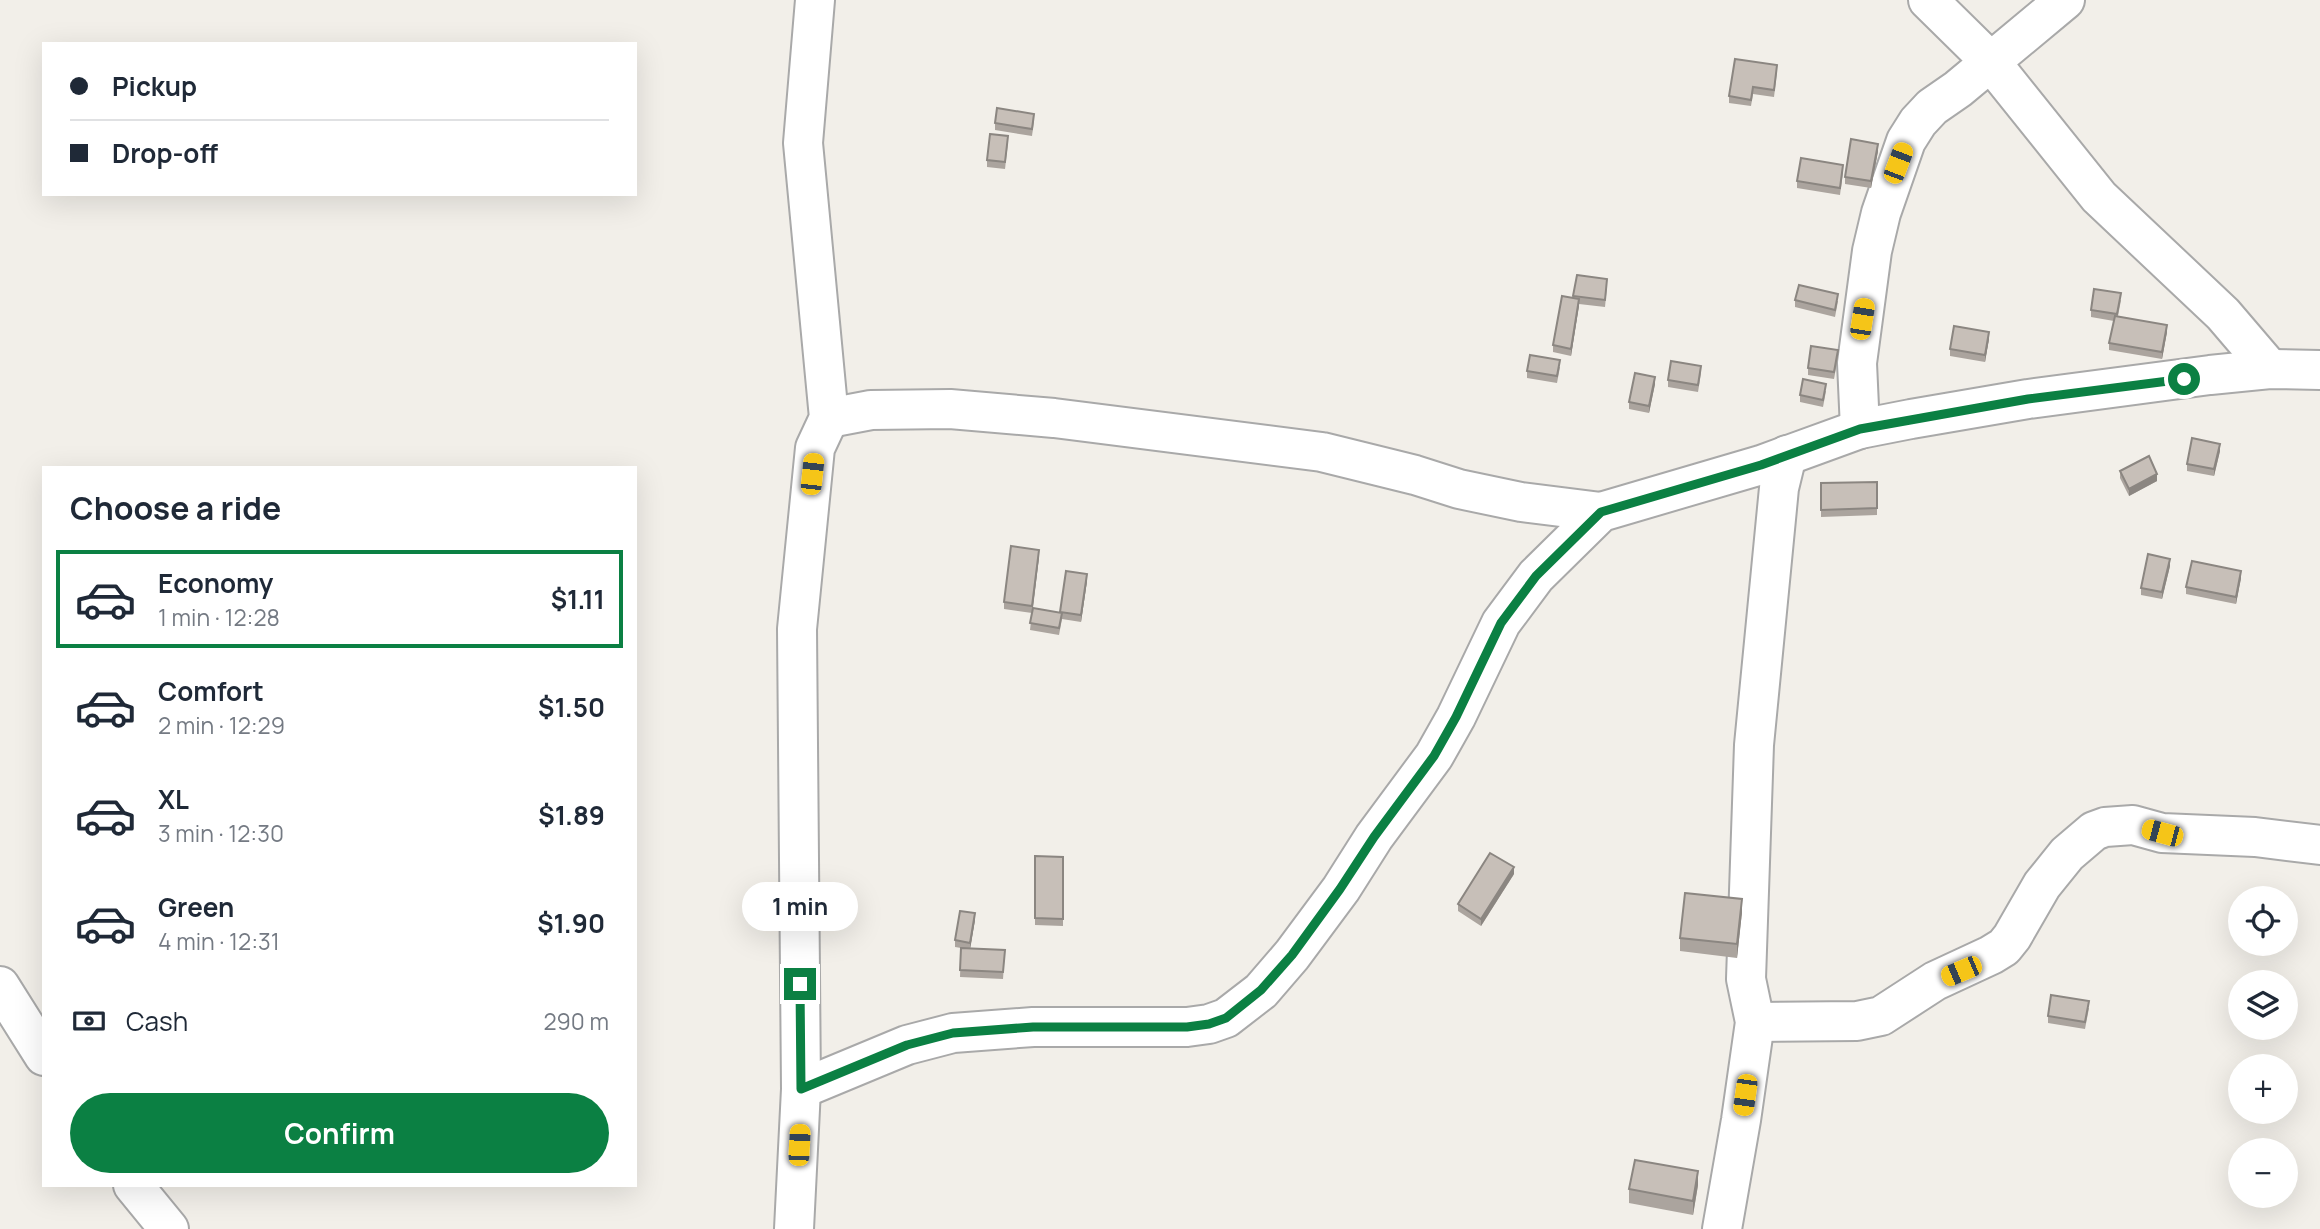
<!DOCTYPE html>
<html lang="en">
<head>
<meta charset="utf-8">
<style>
	:root { --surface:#fff; --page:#f6f6f7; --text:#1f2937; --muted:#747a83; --line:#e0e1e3; --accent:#0b8043 }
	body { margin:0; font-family:Manrope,sans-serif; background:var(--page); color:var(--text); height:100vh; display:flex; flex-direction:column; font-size:26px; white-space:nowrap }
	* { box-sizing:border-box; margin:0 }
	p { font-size:23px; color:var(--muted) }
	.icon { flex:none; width:38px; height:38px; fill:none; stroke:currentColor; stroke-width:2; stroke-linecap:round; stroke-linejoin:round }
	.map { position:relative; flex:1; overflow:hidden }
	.drawer { position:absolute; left:42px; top:466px; width:595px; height:721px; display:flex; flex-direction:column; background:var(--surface); border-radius:0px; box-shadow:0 7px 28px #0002 }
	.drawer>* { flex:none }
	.banner { position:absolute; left:42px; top:42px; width:595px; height:154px; border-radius:0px; box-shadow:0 7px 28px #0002; display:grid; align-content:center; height:154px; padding:0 28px; background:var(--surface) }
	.tools { position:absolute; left:2228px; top:886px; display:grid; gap:14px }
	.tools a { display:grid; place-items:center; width:70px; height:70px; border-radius:50%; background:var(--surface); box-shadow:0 7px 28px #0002; font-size:35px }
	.end { position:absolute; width:32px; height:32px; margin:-16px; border:9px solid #0b8043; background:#fff; box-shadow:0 0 0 4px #fff }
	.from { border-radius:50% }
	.bubble { position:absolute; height:49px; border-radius:24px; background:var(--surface); box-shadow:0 7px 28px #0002; font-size:23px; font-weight:700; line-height:49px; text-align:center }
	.car { position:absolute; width:21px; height:42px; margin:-21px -10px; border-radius:9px; box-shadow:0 0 5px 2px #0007; background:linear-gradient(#f5c518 24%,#345 0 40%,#f5c518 0 76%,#345 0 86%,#f5c518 0) }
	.banner b { display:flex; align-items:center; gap:24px; height:66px; font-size:26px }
	.banner b+b { border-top:2px solid var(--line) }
	.banner i { width:18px; height:18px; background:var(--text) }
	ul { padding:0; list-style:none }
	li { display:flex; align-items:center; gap:21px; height:98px; margin:0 14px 10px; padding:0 14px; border:4px solid transparent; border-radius:0px }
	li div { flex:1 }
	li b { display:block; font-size:26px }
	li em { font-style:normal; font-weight:700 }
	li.active { border-color:var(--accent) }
	li>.icon { width:63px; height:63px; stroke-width:1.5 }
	h2 { padding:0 28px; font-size:32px; line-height:84px }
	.pay { display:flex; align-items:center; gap:18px; height:77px; padding:0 28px; font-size:26px }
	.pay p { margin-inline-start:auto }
	.cta { display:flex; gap:14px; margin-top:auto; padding:14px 28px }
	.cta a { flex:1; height:80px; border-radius:42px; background:var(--accent); color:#fff; font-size:28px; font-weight:700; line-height:80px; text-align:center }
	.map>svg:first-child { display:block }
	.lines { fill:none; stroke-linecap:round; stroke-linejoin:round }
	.minor-casing { stroke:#a9a9a9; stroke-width:42 }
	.minor { stroke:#fff; stroke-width:38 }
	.wall { fill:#aba49e }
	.shaded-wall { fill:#8b8681 }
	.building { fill:#c7bfb8; stroke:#8b8681; stroke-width:2 }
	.route { stroke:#0b8043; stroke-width:9 }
</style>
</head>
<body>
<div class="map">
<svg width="2320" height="1229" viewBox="0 0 2320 1229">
	<rect width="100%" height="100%" fill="#f2efe9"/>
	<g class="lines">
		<!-- minor casing -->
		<g class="minor-casing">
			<g id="minor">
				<path d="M1928,0l62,61 109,136 124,117 47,55"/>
				<path d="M829,418l42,-8 79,-1 104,9 268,34 93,23 44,14 62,13 80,10"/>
				<path d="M1860,429l-3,-66 15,-112 9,-38 25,-72 12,-19 14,-15 26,-18 107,-89"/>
				<path d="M0,986l44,70"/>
				<path d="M1755,1022l102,-1 24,-5 54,-35 56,-26 13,-8 8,-10 30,-52 25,-31 27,-23 11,-4 28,-2 29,8 93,4 65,8"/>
				<path d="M801,1089l106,-44 46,-12 80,-6h154l22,-3 17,-6 35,-27 31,-36 49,-66 33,-52 60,-81 22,-39 45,-94 35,-47 65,-64 160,-47 99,-36 51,-10 117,-20 182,-24 60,-6 50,1"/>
				<path d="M133,1185l36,44"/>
				<path d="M794,1229l7,-140 -4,-460 18,-181 14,-30 -26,-275 12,-143"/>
				<path d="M1722,1229l19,-109 14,-98 -9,-43 8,-234 25,-257 8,-33"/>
			</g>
		</g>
		<!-- minor -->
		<use href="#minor" class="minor"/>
	</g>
	<!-- wall -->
	<g class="wall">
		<path d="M1777,72l-3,25 -21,-3 -2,12 -22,-3v-7z"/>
		<path d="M1034,121l-2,15 -37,-6v-7z"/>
		<path d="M1008,143l-3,26 -18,-2v-7z"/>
		<path d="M1878,151l-7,37 -26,-4v-7z"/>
		<path d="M1843,172l-3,23 -43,-7v-7z"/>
		<path d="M1577,275l30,11 -2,21 -26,-3 -8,52 -18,-4v-7l20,-47z"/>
		<path d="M1795,300l43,1 -3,16 -40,-10z"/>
		<path d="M2121,300l-3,16 49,16 -5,27 -53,-9v-7l5,-22 -23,-4v-7z"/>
		<path d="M1989,339l-4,23 -35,-6v-7z"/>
		<path d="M1838,357l-4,22 -26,-4v-7z"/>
		<path d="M1560,367l-3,16 -30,-5v-7z"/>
		<path d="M1701,373l-3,19 -30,-5v-7z"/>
		<path d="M1655,384l-6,29 -20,-4v-7z"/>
		<path d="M1826,391l-3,16 -23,-5v-7z"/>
		<path d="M2220,451l-6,25 -27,-5v-7z"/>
		<path d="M2120,471l37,10 -28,15 -9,-18z"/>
		<path d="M1877,482v33l-56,2v-34z"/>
		<path d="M1039,557l-6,51 27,5 6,-42 21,10 -6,41 -19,-3 -3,16 -29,-5 2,-17 -28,-4v-7z"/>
		<path d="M2170,566l-8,33 -21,-4v-7z"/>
		<path d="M2241,578l-5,26 -50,-10v-7z"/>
		<path d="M1035,856l28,1v69l-28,-1z"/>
		<path d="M1514,874l-33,52 -23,-15v-7z"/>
		<path d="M1742,912l-5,46 -57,-7v-13z"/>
		<path d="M975,920l-5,28 35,2 -2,29 -43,-2 1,-29 -6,-1v-7z"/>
		<path d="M2089,1008l-4,21 -37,-6v-7z"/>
		<path d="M1698,1185l-5,30 -64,-12v-14z"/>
	</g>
	<!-- shaded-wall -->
	<g class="shaded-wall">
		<path d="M1878,144v7l-7,37v-7z"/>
		<path d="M1579,299v7l-8,50v-7z"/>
		<path d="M2167,325v7l-5,27v-7z"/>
		<path d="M1989,332v7l-4,23v-7z"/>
		<path d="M1655,377v7l-6,29v-7z"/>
		<path d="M2220,444v7l-6,25v-7z"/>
		<path d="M2157,474v7l-28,15v-7z"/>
		<path d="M1039,550v7l-7,56v-7z"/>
		<path d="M2170,559v7l-8,33v-7z"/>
		<path d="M2241,571v7l-5,26v-7z"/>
		<path d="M1087,574v7l-6,41v-7z"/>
		<path d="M1514,867v7l-33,52v-7z"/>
		<path d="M1742,899v13l-5,46v-14z"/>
		<path d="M975,913v7l-5,30v-7z"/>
		<path d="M1698,1171v14l-5,30v-14z"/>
	</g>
	<!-- building -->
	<g class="building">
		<path d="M1735,59l42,6 -3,25 -21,-3 -2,13 -22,-4z"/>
		<path d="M997,108l37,6 -2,15 -37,-6z"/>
		<path d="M990,134l18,2 -3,26 -18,-2z"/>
		<path d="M1851,139l27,5 -7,37 -26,-4z"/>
		<path d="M1801,158l42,7 -3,23 -43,-7z"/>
		<path d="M1577,275l30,4 -2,21 -32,-4z"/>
		<path d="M1799,285l39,9 -3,16 -40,-10z"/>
		<path d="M2094,289l27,4 -4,21 -26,-4z"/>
		<path d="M1562,296l17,3 -8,50 -18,-4z"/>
		<path d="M2115,316l52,9 -5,27 -53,-9z"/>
		<path d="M1954,326l35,6 -4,23 -35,-6z"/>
		<path d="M1811,346l27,4 -4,22 -26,-4z"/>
		<path d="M1530,355l30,5 -3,16 -30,-5z"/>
		<path d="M1671,361l30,5 -3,19 -30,-5z"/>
		<path d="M1635,373l20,4 -6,29 -20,-4z"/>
		<path d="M1803,379l23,5 -3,16 -23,-5z"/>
		<path d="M2192,438l28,6 -6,25 -27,-5z"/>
		<path d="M2149,456l8,18 -28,15 -9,-18z"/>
		<path d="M1877,482v26l-56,2v-27z"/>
		<path d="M1011,546l28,4 -7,56 -28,-4z"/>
		<path d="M2148,554l22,5 -8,33 -21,-4z"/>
		<path d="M2192,561l49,10 -5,26 -50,-10z"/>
		<path d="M1066,571l21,3 -6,41 -21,-3z"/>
		<path d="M1033,608l29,5 -3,15 -29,-5z"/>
		<path d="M1490,853l24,14 -33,52 -23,-15z"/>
		<path d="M1035,856l28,1v62l-28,-1z"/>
		<path d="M1685,893l57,6 -5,45 -57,-6z"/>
		<path d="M960,911l15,2 -5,30 -15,-3z"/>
		<path d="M961,948l44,2 -2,22 -43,-2z"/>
		<path d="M2051,995l38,6 -4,21 -37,-6z"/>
		<path d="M1635,1160l63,11 -5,30 -64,-12z"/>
	</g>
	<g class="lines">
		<!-- route -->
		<path class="route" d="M800,984l1,105 106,-44 46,-12 80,-6h154l22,-3 17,-6 35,-28 31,-35 48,-66 34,-52 60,-81 22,-39 45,-94 35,-47 65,-64 160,-47 99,-36 168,-30 156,-20"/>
	</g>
</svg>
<div class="tools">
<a><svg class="icon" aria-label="locate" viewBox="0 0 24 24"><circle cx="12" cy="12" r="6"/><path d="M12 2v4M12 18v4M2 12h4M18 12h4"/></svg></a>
<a><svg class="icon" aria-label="layers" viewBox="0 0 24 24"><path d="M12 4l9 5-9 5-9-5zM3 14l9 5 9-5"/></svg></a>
<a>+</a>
<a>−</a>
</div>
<i class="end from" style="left:2184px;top:379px"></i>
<i class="end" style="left:800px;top:984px"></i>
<div class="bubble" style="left:742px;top:882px;width:116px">1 min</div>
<i class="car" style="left:1898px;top:163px;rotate:21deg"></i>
<i class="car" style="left:1862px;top:319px;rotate:9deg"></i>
<i class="car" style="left:812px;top:474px;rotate:6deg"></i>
<i class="car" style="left:2162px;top:833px;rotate:285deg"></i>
<i class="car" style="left:1961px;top:971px;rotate:247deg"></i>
<i class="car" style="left:1745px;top:1095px;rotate:188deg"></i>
<i class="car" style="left:799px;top:1145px;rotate:3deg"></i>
<div class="banner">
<b><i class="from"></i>Pickup</b>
<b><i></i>Drop-off</b>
</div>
<section class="drawer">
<h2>Choose a ride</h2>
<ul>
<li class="active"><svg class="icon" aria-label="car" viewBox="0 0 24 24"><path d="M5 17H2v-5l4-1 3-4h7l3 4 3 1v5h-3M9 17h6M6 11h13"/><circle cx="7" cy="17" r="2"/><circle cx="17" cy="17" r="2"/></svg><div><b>Economy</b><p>1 min · 12:28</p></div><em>$1.11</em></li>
<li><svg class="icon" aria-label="car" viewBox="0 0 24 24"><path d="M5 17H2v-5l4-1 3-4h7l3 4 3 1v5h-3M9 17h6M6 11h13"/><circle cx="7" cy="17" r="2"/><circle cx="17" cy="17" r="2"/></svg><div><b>Comfort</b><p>2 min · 12:29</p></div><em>$1.50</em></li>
<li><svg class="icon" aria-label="car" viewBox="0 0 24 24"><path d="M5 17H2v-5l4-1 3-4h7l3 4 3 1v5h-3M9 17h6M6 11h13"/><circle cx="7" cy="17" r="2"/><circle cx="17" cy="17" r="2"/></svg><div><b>XL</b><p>3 min · 12:30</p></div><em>$1.89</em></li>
<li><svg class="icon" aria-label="car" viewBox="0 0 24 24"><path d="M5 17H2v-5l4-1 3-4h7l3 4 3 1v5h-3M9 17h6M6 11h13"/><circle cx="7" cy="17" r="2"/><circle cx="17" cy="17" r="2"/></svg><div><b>Green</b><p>4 min · 12:31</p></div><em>$1.90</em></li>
</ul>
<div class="pay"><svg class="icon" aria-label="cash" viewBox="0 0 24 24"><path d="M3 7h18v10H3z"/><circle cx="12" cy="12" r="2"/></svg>Cash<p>290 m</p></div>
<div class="cta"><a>Confirm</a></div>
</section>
</div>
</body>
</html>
